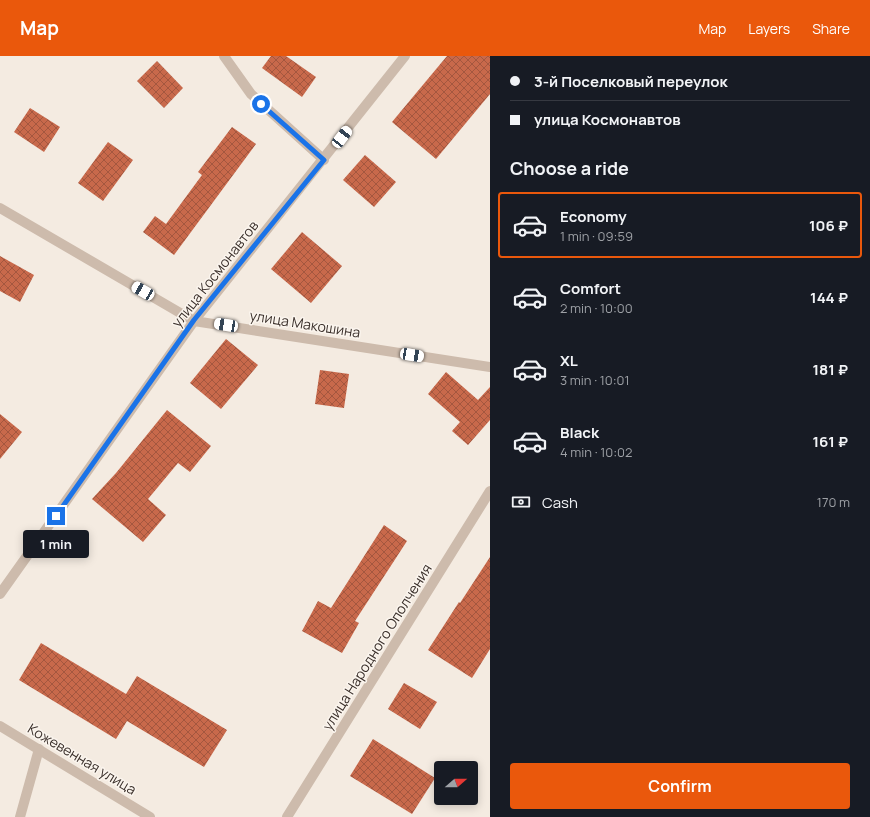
<!DOCTYPE html>
<html lang="en">
<head>
<meta charset="utf-8">
<style>
	:root { --surface:#171b24; --page:#20242c; --text:#f1f3f6; --muted:#9ea1a6; --line:#363941; --accent:#ea580c }
	body { margin:0; font-family:Manrope,sans-serif; background:var(--page); color:var(--text); height:100vh; display:flex; flex-direction:column; font-size:15px; white-space:nowrap }
	* { box-sizing:border-box; margin:0 }
	p { font-size:13px; color:var(--muted) }
	.icon { flex:none; width:22px; height:22px; fill:none; stroke:currentColor; stroke-width:2; stroke-linecap:round; stroke-linejoin:round }
	.map { position:relative; flex:1; overflow:hidden }
	.drawer { display:flex; flex-direction:column; background:var(--surface); width:380px }
	.drawer>* { flex:none }
	.hud { display:grid; align-content:center; height:88px; padding:0 20px; background:var(--surface) }
	.needle { width:26px; rotate:70deg }
	.tools { position:absolute; left:434px; top:705px; display:grid; gap:8px }
	.tools a { display:grid; place-items:center; width:44px; height:44px; border-radius:4px; background:var(--surface); box-shadow:0 2px 10px #0003; font-size:20px }
	.end { position:absolute; width:18px; height:18px; margin:-9px; border:5px solid #1a73e8; background:#fff; box-shadow:0 0 0 2px #fff }
	.from { border-radius:50% }
	.bubble { position:absolute; height:28px; border-radius:4px; background:var(--surface); box-shadow:0 2px 10px #0003; font-size:13px; font-weight:700; line-height:28px; text-align:center }
	.car { position:absolute; width:12px; height:24px; margin:-12px -6px; border-radius:5px; box-shadow:0 0 3px 1px #0007; background:linear-gradient(#fff 24%,#345 0 40%,#fff 0 76%,#345 0 86%,#fff 0) }
	.hud b { display:flex; align-items:center; gap:14px; height:38px; font-size:15px }
	.hud b+b { border-top:1px solid var(--line) }
	.hud i { width:10px; height:10px; background:var(--text) }
	ul { padding:0; list-style:none }
	li { display:flex; align-items:center; gap:12px; height:66px; margin:0 8px 6px; padding:0 12px; border:2px solid transparent; border-radius:4px }
	li div { flex:1 }
	li b { display:block; font-size:15px }
	li em { font-style:normal; font-weight:700 }
	li.current { border-color:var(--accent) }
	li>.icon { width:36px; height:36px; stroke-width:1.5 }
	h2 { padding:0 20px; font-size:18px; line-height:48px }
	.pay { display:flex; align-items:center; gap:10px; height:44px; padding:0 20px; font-size:15px }
	.pay p { margin-inline-start:auto }
	.primary-button { display:flex; gap:8px; margin-top:auto; padding:8px 20px }
	.primary-button a { flex:1; height:46px; border-radius:4px; background:var(--accent); color:#fff; font-size:16px; font-weight:700; line-height:46px; text-align:center }
	header { display:flex; align-items:center; gap:24px; box-sizing:border-box; height:56px; padding:0 20px; background:var(--accent); color:#fff }
	header strong { font-size:19px }
	nav { display:flex; gap:22px; margin-inline-start:auto; font-size:14px }
	main { display:flex; flex:1; min-height:0 }
	.map>svg:first-child { display:block }
	.building { fill:url(#building-cross-hatch) }
	.lines { fill:none; stroke-linecap:round; stroke-linejoin:round }
	.minor { stroke:#cdbbac; stroke-width:10 }
	.route { stroke:#1a73e8; stroke-width:5 }
	.labels { text-anchor:middle; stroke-width:3; stroke-linejoin:round; paint-order:stroke }
	.street-label { font-size:14px; fill:#3b302b; stroke:#fbf5ee }
</style>
</head>
<body>
<header>
<strong>Map</strong>
<nav><a>Map</a><a>Layers</a><a>Share</a></nav>
</header>
<main>
<div class="map">
<svg width="490" height="761" viewBox="0 0 490 761">
	<defs>
		<pattern id="building-cross-hatch" width="8" height="8" patternUnits="userSpaceOnUse"><rect width="8" height="8" fill="#c8694b"/><path d="M0 0l8 8M0 8l8-8" fill="none" stroke="#a4573f"/></pattern>
	</defs>
	<rect width="100%" height="100%" fill="#f4ebe1"/>
	<!-- building -->
	<g class="building">
		<path d="M271,0h15l30,21 -14,20 -40,-29z"/>
		<path d="M447,0h43v38l-54,65 -44,-37z"/>
		<path d="M157,5l26,27 -19,20 -27,-27z"/>
		<path d="M30,52l30,19 -16,25 -30,-20z"/>
		<path d="M232,71l24,17 -82,111 -31,-23 12,-16 11,8 36,-49 -4,-3z"/>
		<path d="M108,86l25,18 -30,41 -25,-18z"/>
		<path d="M365,99l31,27 -22,25 -31,-27z"/>
		<path d="M302,176l40,34 -31,37 -40,-34z"/>
		<path d="M0,200l34,19 -14,27 -20,-11z"/>
		<path d="M226,283l32,26 -37,44 -31,-26z"/>
		<path d="M320,314l29,4 -5,34 -29,-4z"/>
		<path d="M446,316l32,28 12,-13v33l-22,25 -16,-14 8,-9 -32,-28z"/>
		<path d="M167,354l44,36 -21,26 -12,-9 -30,36 18,16 -23,27 -51,-43 24,-26z"/>
		<path d="M0,358l22,18 -22,27z"/>
		<path d="M384,469l23,16 -52,80 4,2 -17,30 -40,-22 16,-30 13,7z"/>
		<path d="M490,501v92l-18,29 -44,-28 31,-48 1,1z"/>
		<path d="M41,587l85,51 11,-18 90,54 -23,37 -77,-46 -11,18 -97,-59z"/>
		<path d="M404,627l33,19 -17,27 -32,-20z"/>
		<path d="M373,683l62,39 -23,36 -62,-38z"/>
	</g>
	<g class="lines">
		<!-- minor -->
		<g class="minor">
			<path d="M224,0l27,38 73,66"/>
			<path d="M0,152l194,113 296,46"/>
			<path d="M0,538l194,-273 211,-265"/>
			<path d="M0,670l150,91"/>
			<path d="M20,761l19,-68"/>
			<path d="M287,761l203,-326"/>
		</g>
	</g>
	<g class="lines">
		<!-- route -->
		<path class="route" d="M56,460l138,-196 130,-160 -63,-56"/>
	</g>
	<g class="labels">
		<!-- street labels -->
		<g class="street-label">
			<text transform="translate(215 218) rotate(-52)" y="5">улица Космонавтов</text>
			<text transform="translate(305 268) rotate(9)" y="5">улица Макошина</text>
			<text transform="translate(377 591) rotate(-58)" y="5">улица Народного Ополчения</text>
			<text transform="translate(82 703) rotate(31)" y="5">Кожевенная улица</text>
		</g>
	</g>
</svg>
<div class="tools">
<a><svg class="needle" viewBox="-14 -14 28 28"><path d="M0-13l5 13h-10z" fill="#e53935"/><path d="M0 13l5-13h-10z" fill="#9ea1a6"/></svg></a>
</div>
<i class="end from" style="left:261px;top:48px"></i>
<i class="end" style="left:56px;top:460px"></i>
<div class="bubble" style="left:23px;top:474px;width:66px">1 min</div>
<i class="car" style="left:342px;top:81px;rotate:38deg"></i>
<i class="car" style="left:143px;top:235px;rotate:300deg"></i>
<i class="car" style="left:226px;top:269px;rotate:279deg"></i>
<i class="car" style="left:412px;top:299px;rotate:99deg"></i>
</div>
<section class="drawer">
<div class="hud">
<b><i class="from"></i>3-й Поселковый переулок</b>
<b><i></i>улица Космонавтов</b>
</div>
<h2>Choose a ride</h2>
<ul>
<li class="current"><svg class="icon" aria-label="car" viewBox="0 0 24 24"><path d="M5 17H2v-5l4-1 3-4h7l3 4 3 1v5h-3M9 17h6M6 11h13"/><circle cx="7" cy="17" r="2"/><circle cx="17" cy="17" r="2"/></svg><div><b>Economy</b><p>1 min · 09:59</p></div><em>106 ₽</em></li>
<li><svg class="icon" aria-label="car" viewBox="0 0 24 24"><path d="M5 17H2v-5l4-1 3-4h7l3 4 3 1v5h-3M9 17h6M6 11h13"/><circle cx="7" cy="17" r="2"/><circle cx="17" cy="17" r="2"/></svg><div><b>Comfort</b><p>2 min · 10:00</p></div><em>144 ₽</em></li>
<li><svg class="icon" aria-label="car" viewBox="0 0 24 24"><path d="M5 17H2v-5l4-1 3-4h7l3 4 3 1v5h-3M9 17h6M6 11h13"/><circle cx="7" cy="17" r="2"/><circle cx="17" cy="17" r="2"/></svg><div><b>XL</b><p>3 min · 10:01</p></div><em>181 ₽</em></li>
<li><svg class="icon" aria-label="car" viewBox="0 0 24 24"><path d="M5 17H2v-5l4-1 3-4h7l3 4 3 1v5h-3M9 17h6M6 11h13"/><circle cx="7" cy="17" r="2"/><circle cx="17" cy="17" r="2"/></svg><div><b>Black</b><p>4 min · 10:02</p></div><em>161 ₽</em></li>
</ul>
<div class="pay"><svg class="icon" aria-label="cash" viewBox="0 0 24 24"><path d="M3 7h18v10H3z"/><circle cx="12" cy="12" r="2"/></svg>Cash<p>170 m</p></div>
<div class="primary-button"><a>Confirm</a></div>
</section>
</main>
</body>
</html>
